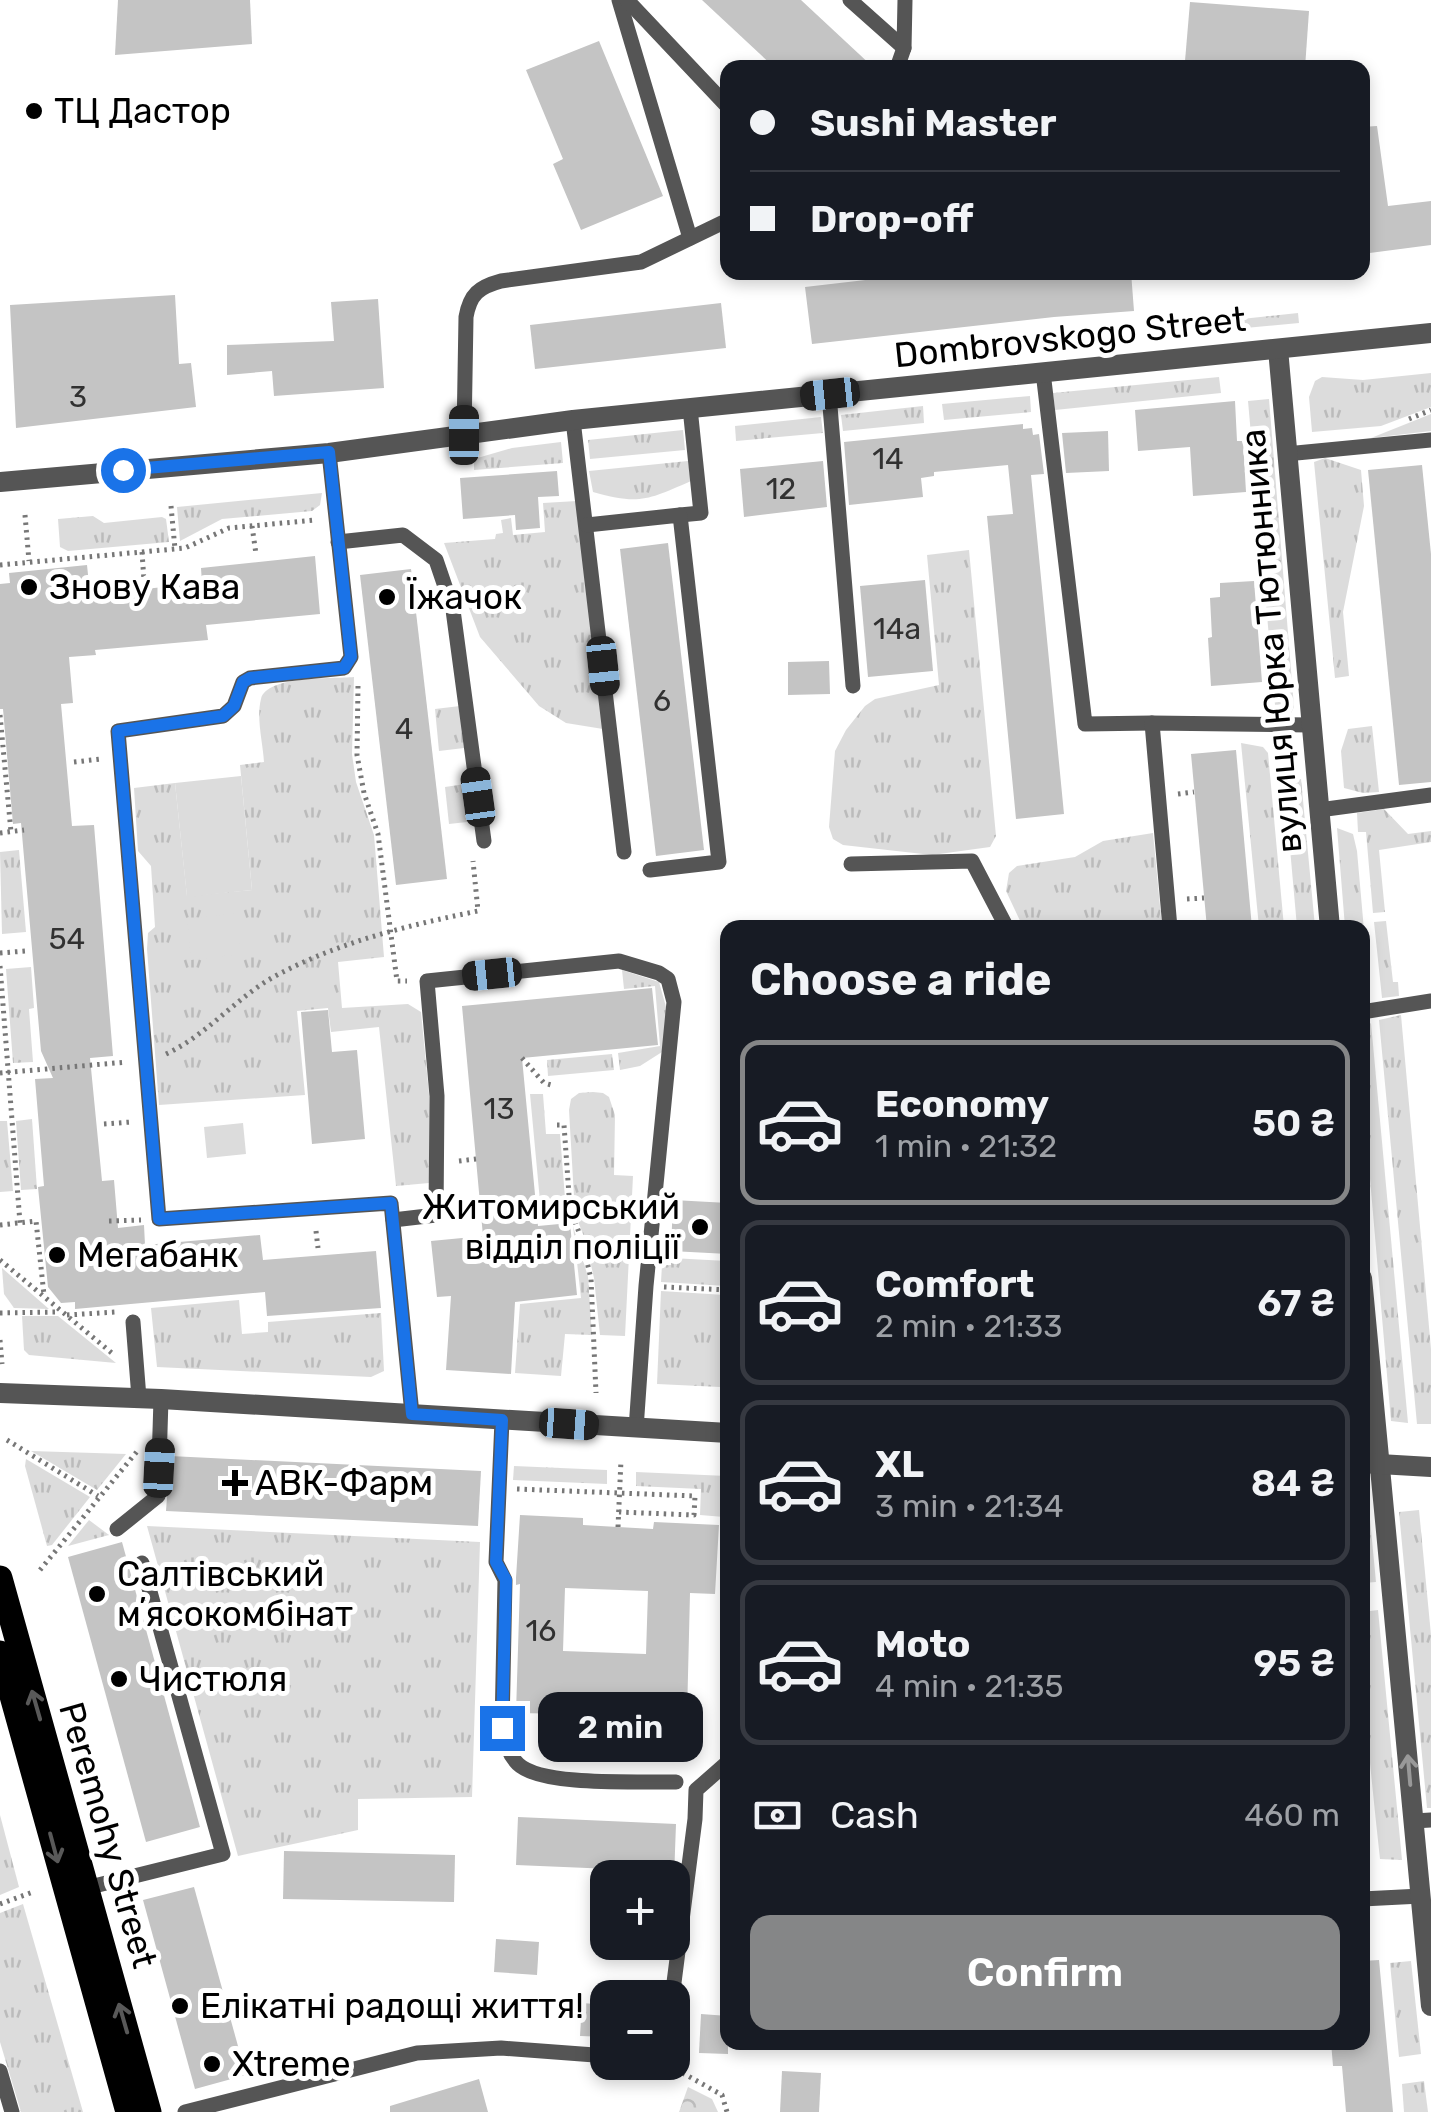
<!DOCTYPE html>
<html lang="en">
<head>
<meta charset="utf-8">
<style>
	:root { --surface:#171b24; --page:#20242c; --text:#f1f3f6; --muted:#9ea1a6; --line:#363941; --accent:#858687 }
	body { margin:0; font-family:Rubik,sans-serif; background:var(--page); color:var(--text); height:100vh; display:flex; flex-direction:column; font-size:38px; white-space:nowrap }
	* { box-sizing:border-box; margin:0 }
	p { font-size:32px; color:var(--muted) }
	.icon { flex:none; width:55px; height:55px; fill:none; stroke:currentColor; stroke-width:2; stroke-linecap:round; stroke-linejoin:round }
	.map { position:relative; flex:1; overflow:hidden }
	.drawer { position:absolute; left:720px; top:920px; width:650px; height:1130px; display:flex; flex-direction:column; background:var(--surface); border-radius:20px; box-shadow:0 5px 15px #0003 }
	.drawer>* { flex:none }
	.hud { position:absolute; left:720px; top:60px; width:650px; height:220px; border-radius:20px; box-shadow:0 5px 15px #0003; display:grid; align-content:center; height:220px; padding:0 30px; background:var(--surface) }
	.buttons { position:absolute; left:590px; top:1860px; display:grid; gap:20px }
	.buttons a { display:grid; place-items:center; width:100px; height:100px; border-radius:20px; background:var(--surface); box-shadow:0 5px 15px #0003; font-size:50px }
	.end { position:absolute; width:45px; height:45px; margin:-22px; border:12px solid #1a73e8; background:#fff; box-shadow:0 0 0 5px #fff }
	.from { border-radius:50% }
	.bubble { position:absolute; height:70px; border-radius:20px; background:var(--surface); box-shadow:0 5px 15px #0003; font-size:32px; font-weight:600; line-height:70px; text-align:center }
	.car { position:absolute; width:30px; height:60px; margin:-30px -15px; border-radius:12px; box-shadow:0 0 8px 2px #0007; background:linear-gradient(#222 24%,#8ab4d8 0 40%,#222 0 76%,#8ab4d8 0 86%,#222 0) }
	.hud b { display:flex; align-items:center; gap:35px; height:95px; font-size:38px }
	.hud b+b { border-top:2px solid var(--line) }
	.hud i { width:25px; height:25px; background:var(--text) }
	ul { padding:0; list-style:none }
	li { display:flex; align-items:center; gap:30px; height:165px; margin:0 20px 15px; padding:0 10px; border:5px solid var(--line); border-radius:20px }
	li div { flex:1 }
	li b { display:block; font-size:38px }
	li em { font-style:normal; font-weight:600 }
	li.selected { border-color:var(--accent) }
	li>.icon { width:90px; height:90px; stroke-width:1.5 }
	h2 { padding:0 30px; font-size:45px; line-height:120px }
	.pay { display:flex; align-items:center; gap:25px; height:110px; padding:0 30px; font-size:38px }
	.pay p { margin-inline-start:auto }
	.button { display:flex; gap:20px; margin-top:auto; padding:20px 30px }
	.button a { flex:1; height:115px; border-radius:20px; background:var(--accent); color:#fff; font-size:40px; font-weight:600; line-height:115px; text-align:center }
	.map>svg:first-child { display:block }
	.grass { fill:url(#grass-tufts) }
	.forest { fill:url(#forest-crowns) }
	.green { fill:#dcdcdc }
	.building { fill:#c4c4c4; fill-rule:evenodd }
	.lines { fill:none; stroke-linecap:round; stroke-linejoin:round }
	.path { stroke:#777; stroke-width:5; stroke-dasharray:2.5 5; stroke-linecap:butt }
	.service { stroke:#555; stroke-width:15 }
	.minor { stroke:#555; stroke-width:20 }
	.tertiary { stroke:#555; stroke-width:20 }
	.primary { stroke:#000; stroke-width:25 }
	.oneway { stroke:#595959 }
	.oneway2 { stroke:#999 }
	.route { stroke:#1a73e8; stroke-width:12 }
	.poi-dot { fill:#000; stroke:#fff; stroke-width:4 }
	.labels { text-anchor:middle; stroke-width:10; stroke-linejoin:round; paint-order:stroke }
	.number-label { font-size:30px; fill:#313131 }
	.poi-label { font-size:35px; fill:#000; stroke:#fff; text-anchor:start }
	.street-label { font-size:35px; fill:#000; stroke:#fff }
</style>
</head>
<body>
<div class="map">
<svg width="1431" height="2112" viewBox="0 0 1431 2112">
	<defs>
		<pattern id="grass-tufts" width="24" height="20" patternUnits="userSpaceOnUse" patternTransform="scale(2.5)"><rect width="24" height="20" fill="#dcdcdc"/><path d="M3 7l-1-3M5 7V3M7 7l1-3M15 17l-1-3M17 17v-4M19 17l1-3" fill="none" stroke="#bbb"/></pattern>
		<pattern id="forest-crowns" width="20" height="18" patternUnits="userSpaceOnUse" patternTransform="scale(2.5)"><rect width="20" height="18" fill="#dcdcdc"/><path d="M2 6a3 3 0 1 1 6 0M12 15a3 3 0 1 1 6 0" fill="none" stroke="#bbb"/></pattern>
	</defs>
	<rect width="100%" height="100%" fill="#fff"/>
	<!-- grass -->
	<g class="grass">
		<path d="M1298,313l1,10 -75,7 -1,-9z"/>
		<path d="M1431,373v34l-50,19 -69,6 -3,-35 6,-16 7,-4 41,3z"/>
		<path d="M1219,377l2,16 -166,17 -2,-17z"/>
		<path d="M1030,396l1,16 -87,8 -2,-16z"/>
		<path d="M1269,399l25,308 -3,6h-14l-2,-8 -27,-304z"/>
		<path d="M923,406l1,17 -81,8 -2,-16z"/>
		<path d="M1431,414v17l-60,7z"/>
		<path d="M821,417l2,16 -87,8 -1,-15z"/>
		<path d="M683,430l2,20 -95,9 -2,-19z"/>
		<path d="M561,442l2,21 -89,7v-11l38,-11z"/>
		<path d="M1325,458l36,12 3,36 -21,106 6,64 -14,2 -21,-216z"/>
		<path d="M688,461l3,20c-43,19 -52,24 -98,11l-4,-21z"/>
		<path d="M322,493l-2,12 -8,6 -90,8 -42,22 -3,-34z"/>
		<path d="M577,501l26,228 -37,-6 -27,-17 -59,-69 -36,-94 51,-4 1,-5 7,-1 -2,-13 10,-2 2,17 32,-3 -2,-29z"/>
		<path d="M93,516l11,7 58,-6 4,2 3,23 -101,9 -8,-4 -2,-28z"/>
		<path d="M969,550l27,286 -6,11 -58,8 -89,-10 -10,-6 -4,-12 6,-76 11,-21 19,-24 10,-7 64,-14 -12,-130z"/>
		<path d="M354,677l-2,77 4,28 18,53 10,122 -46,5 4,46 66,-4 13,8 8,82v89l-33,3 -17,-159 -48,5 -3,-24 -31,3 8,84 -146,10 -12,-156 1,-16 7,-6 -4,-61 -13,-15 -4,-63 41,-5 12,113 65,-6 -12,-125 24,-3c-1,-19 -8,-44 -3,-63 6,-24 71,-20 93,-22z"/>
		<path d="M460,706l4,42 -25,3 -4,-42z"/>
		<path d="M1372,726l7,66 -16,1 -19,-5 -3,-37 7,-22z"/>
		<path d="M1241,743l22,4 5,6 16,174h-25z"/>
		<path d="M1301,779l14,148h-18l-13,-146z"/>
		<path d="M472,783l4,30 -9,9 -18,2 -4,-37z"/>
		<path d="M1384,809l24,25 23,-3v11l-52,8 6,62 -12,1 -7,-81h-8l-1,-19z"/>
		<path d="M1337,828l16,6 4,17 13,147 -7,-3 -1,-67 -17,-1z"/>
		<path d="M1153,833l9,94h-139l-17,-36 3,-18 8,-7 58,-9 28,-16z"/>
		<path d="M19,850l7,82 -24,2 -2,-82z"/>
		<path d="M1386,921l7,61h5l1,14 -17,2 -8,-76z"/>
		<path d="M31,967l3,41 -5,1 4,53 -20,1 -7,-94z"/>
		<path d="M622,970l37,12 9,32 -6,38 -22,14 -20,4 -2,-17 42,-7 -5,-60 -31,3z"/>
		<path d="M1401,1015l30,334v75h-14l-38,-404z"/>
		<path d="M1371,1023l37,400 -17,-2 -28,-323v-69z"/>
		<path d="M612,1054l2,16 -66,6 -1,-16z"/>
		<path d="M593,1092l10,1 6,4 6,18 -1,60 19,1 -8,160 -25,-1 -6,-57 -9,-39 -10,-25 -6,-104 2,-11 8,-6z"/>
		<path d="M530,1094h13l3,40h14l6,77 -25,1z"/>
		<path d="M32,1119l5,70 -16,1 -5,-69z"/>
		<path d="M0,1121h7l6,70 -13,1z"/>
		<path d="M573,1226l15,51 4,58 -27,-1 -4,42 -46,-3 5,-69 61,-6z"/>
		<path d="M671,1258l56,3v25l-66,-4 1,-17h9z"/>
		<path d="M2,1268l47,41 -35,-1 -10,-14z"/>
		<path d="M661,1291l64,4 -5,92 -63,-3z"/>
		<path d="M239,1300l3,34 26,-2v-10l113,-9 3,58 -13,6 -214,-10 -6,-59z"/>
		<path d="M22,1316h36l58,47 -87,-8 -5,-5z"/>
		<path d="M31,1451l95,3 -29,36z"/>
		<path d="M26,1459l64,38 -38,48 -5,1 -22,-80z"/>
		<path d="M514,1466l93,4v14l-94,-4z"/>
		<path d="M636,1472l91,4v98h-4l1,-57 -24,-2 1,-26 -65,-3z"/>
		<path d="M1363,1509h6l7,73 -13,1z"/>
		<path d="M1419,1510l12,125v173h-4l-28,-296z"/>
		<path d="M89,1520l20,15 -41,11z"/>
		<path d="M147,1526l333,16 -8,255 -114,2v31l-120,26z"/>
		<path d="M1378,1610l24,250 -22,-1c-9,-83 -18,-164 -18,-247z"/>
		<path d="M0,1815l19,72 -19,8z"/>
		<path d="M23,1904l60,208h-62l-21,-70v-129z"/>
		<path d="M1411,1961l10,93 -22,3 -9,-94z"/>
		<path d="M1424,2081l4,31h-24l-2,-28z"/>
	</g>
	<!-- forest -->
	<path class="forest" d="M688,2087l24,12 6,13h-39z"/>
	<!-- green -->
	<g class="green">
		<path d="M241,776l11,114 -65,7 -12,-114z"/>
		<path d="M236,913l5,41 -50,6 -4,-41z"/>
		<path d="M243,1123l3,31 -39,4 -3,-31z"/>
	</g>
	<!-- building -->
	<g class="building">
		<path d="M118,0h132l2,44 -137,11z"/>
		<path d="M702,0h99l73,68h-99z"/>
		<path d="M1190,2l119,9 -4,57 -120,-7z"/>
		<path d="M599,41l64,155 -82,34 -28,-66 10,-5 -37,-89z"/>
		<path d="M1377,126l11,80 43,-5v44l-69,9v-127z"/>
		<path d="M934,272h86l1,5 110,-5 3,39 -80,6 -242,27 -7,-57z"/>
		<path d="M175,295l4,69 12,-1 5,44 -180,21 -6,-123z"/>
		<path d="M378,299l6,89 -110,8 -2,-25 -45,4v-30l107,-4 -3,-39z"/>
		<path d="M721,303l5,45 -191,21 -5,-44z"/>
		<path d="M1235,401l2,40h6l3,51 -53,4 -3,-49 -52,4 -3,-41z"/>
		<path d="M1023,424v5l9,-1 1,7 6,-1 5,40 -13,1 33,339 -48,5 -29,-303 26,-2 -5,-49 -74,7v4l-13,2 2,19 -74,8 -5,-63z"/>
		<path d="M1108,431l1,40 -43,2 -4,-40z"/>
		<path d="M823,461l4,46 -83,10 -4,-48z"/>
		<path d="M1422,465l9,89v228l-32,3 -31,-315z"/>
		<path d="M557,471l2,25 -21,1 2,31 -24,2 -1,-15 -52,4 -3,-41z"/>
		<path d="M668,543l36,307 -48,6 -36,-307z"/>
		<path d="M315,556l5,58 -114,11 2,15 -113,10 1,5 -27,2 4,46 -12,1 11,122 22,-1 19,231 -23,2 12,123 12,-1 4,48 26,-3 1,20 115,-10 3,25 113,-9 5,57 -114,8 -2,-24 -190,17v-7l-14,1 -13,-16 -10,-100 6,-1 -9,-107 18,-1 -12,-27 -20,-228 -8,1 -10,-115h-3v-125l10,-1 -1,-10 78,-8 3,29 45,-4 67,-7 -1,-15z"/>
		<path d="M411,569l36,310 -51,6 -36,-310z"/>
		<path d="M925,580l8,91 -65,6 -8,-91z"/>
		<path d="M1254,581l8,101 -51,4 -3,-48 4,-1 -2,-39 10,-1v-14z"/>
		<path d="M829,661l1,33 -42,1v-33z"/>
		<path d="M1236,750l16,178h-45l-16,-174z"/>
		<path d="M652,988l6,57 -136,13 16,168 32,-3 7,72 -62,7 -4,72 -65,-4 5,-74 -14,1 -6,-56 52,-5 -21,-230z"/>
		<path d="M328,1010l4,42 25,-2 8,89 -53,5 -11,-132z"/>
		<path d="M673,1200l55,3v51l-57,-3z"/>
		<path d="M170,1456l311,15 -3,55 -312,-15z"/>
		<path d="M520,1515l63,3v7l70,4 1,-7 65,3 -4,69 -25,-1 -3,123 -171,-3 4,-129 -4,1v-7zM565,1588l83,3 -2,63 -83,-3z"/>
		<path d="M122,1542l78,285 -54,15 -78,-285z"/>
		<path d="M518,1817l158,7 -2,54h-39v-8l-119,-5z"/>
		<path d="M284,1851l171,4 -1,47 -171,-3z"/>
		<path d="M194,1887l52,188 -51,14 -52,-189z"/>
		<path d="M496,1939l43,3 -2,33 -43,-3z"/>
		<path d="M1379,1960l14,152h-47l-4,-46h-9l-2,-24h31v-81z"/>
		<path d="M582,2003l26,2v32l-28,-1z"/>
		<path d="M701,2014l27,2v38l-29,-1z"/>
		<path d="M782,2071l39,2 -2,39h-39z"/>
		<path d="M479,2079l9,33h-98v-6z"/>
	</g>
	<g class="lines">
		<!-- path -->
		<g class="path">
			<path d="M1409,419l22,-9"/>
			<path d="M171,506l4,43"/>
			<path d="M25,515l4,46"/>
			<path d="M252,526l4,28"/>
			<path d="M142,552l2,29"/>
			<path d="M0,565l185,-17 44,-20 87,-8"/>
			<path d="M358,686l-1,69 7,38 14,41 19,147h10"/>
			<path d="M0,715l11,117"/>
			<path d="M74,762l27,-3"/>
			<path d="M1178,794l16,-2"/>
			<path d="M0,833l24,-3"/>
			<path d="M1187,899l17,-1"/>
			<path d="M0,953l26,-2"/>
			<path d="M0,966l20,257"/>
			<path d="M166,1054c43,-20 72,-59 113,-80 63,-33 131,-49 199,-63l-5,-50"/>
			<path d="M522,1058l22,25 11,3"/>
			<path d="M0,1073l127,-11"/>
			<path d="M104,1124l27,-2"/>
			<path d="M557,1125h7l6,84 12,31 9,39 5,114"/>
			<path d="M459,1161l17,-2"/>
			<path d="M109,1221l32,-1"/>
			<path d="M0,1225l36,-4 8,74"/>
			<path d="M316,1231l2,17"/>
			<path d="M0,1260l113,94"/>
			<path d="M664,1287l64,3"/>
			<path d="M0,1313l58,-1"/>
			<path d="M67,1315l49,-3"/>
			<path d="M0,1340l2,24"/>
			<path d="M7,1440l91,56"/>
			<path d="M517,1489l178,7 -1,19 -75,-3"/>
			<path d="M618,1527l3,-67"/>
			<path d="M40,1570l99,-121"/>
			<path d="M0,1904l33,-12"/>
			<path d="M663,2062l59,33 5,17"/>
		</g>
		<!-- service -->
		<g class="service">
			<path d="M619,0l71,238"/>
			<path d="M627,0l101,107"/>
			<path d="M850,0l54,48"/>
			<path d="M897,68l7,-20 1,-48"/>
			<path d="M1043,372l42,352 67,-1"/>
			<path d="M829,394l24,292"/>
			<path d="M573,420l51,432"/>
			<path d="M464,435l2,-118c4,-23 13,-30 35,-36l140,-19 87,-42"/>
			<path d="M329,453l22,204 -7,11 -94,10 -7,4 -9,24 -11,10 -105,15 41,488 232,-16 21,211"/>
			<path d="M1286,454l145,-14"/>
			<path d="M680,515l21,-2 -11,-105"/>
			<path d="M587,525l93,-10 39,347 -69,8"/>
			<path d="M338,542l65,-7 33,25 17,50 31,231"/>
			<path d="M1319,810l112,-15"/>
			<path d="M851,864l121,-3 35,67"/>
			<path d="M1170,928l-18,-205 159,2"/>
			<path d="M1362,1012l69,-11"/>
			<path d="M393,1220l43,-5 1,-119 -10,-115 192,-20 40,12 9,6 6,23 -28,284 -10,143"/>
			<path d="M133,1322l6,76"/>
			<path d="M502,1420l-6,142 9,18 -3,148c3,13 6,26 16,36 24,23 123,17 158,18"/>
			<path d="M117,1529l41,-33 3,-97"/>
			<path d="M1414,1821l17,-1"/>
			<path d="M86,1888l137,-34 -81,-291"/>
			<path d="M1362,1899l59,-3"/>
			<path d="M672,1998l23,-179 1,-29 32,-28"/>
			<path d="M0,2071l12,41"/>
			<path d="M185,2112l232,-59 84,-5 107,8"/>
		</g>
		<!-- minor -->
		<g class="minor">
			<path d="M1278,349l52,579"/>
			<path d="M1362,1278l69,728"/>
			<path d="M0,1393l161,6 567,34"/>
			<path d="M1362,1463l69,4"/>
		</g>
		<!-- tertiary -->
		<path class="tertiary" d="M0,482l329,-29 244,-33 858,-87"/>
		<!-- primary -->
		<g class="primary">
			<path d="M0,1578l149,534"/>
			<path d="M0,1653l128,459"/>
		</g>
	</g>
	<!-- one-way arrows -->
	<defs><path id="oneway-shaft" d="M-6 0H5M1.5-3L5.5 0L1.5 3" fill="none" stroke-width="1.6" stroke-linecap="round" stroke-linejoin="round" transform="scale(2.5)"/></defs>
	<g class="oneway">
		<use href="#oneway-shaft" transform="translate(36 1705) rotate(-106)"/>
		<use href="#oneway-shaft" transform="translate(54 1848) rotate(75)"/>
		<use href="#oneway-shaft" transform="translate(123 2018) rotate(-106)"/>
	</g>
	<use class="oneway2" href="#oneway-shaft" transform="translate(1409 1770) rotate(-95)"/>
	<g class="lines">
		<!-- route -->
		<path class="route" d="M123,470l206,-18 22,205 -7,11 -94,10 -7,4 -9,24 -11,10 -105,15 41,488 232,-16 21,211 90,6 -6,142 10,18 -4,148"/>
	</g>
	<!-- markers -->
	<g class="poi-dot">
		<circle cx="34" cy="111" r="10"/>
		<circle cx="29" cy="587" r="10"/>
		<circle cx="387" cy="597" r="10"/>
		<circle cx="700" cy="1227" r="10"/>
		<circle cx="57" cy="1255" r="10"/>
		<path d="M230 1468h10v10h10v10h-10v10h-10v-10h-10v-10h10z"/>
		<circle cx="97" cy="1594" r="10"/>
		<circle cx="119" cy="1679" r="10"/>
		<circle cx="180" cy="2006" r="10"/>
		<circle cx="212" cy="2064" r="10"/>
	</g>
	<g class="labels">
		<!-- number labels -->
		<g class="number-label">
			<text x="78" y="407">3</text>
			<text x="888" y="469">14</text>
			<text x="781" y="499">12</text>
			<text x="897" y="639">14а</text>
			<text x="662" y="711">6</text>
			<text x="404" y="739">4</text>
			<text x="67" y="949">54</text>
			<text x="499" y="1119">13</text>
			<text x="541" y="1641">16</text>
		</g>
		<!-- poi labels -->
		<g class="poi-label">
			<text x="54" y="123">ТЦ Дастор</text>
			<text x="49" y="599">Знову Кава</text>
			<text x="407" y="609">Їжачок</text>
			<text x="680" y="1219" text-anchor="end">Житомирський<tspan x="680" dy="40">відділ поліції</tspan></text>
			<text x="77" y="1267">Мегабанк</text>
			<text x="255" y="1495">АВК-Фарм</text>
			<text x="117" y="1586">Салтівський<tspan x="117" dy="40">мʼясокомбінат</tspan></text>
			<text x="139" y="1691">Чистюля</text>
			<text x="200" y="2018">Елікатні радощі життя!</text>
			<text x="232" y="2076">Xtreme</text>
		</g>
		<!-- street labels -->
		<g class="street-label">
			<text transform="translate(1070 337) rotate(-6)" y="12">Dombrovskogo Street</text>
			<text transform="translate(1271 641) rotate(-95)" y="12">вулиця Юрка Тютюнника</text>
			<text transform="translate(108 1835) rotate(74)" y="12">Peremohy Street</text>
		</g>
	</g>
</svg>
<div class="buttons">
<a>+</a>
<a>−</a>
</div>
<i class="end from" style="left:123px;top:470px"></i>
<i class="end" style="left:502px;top:1728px"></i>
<div class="bubble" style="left:538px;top:1692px;width:165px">2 min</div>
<i class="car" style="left:830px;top:394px;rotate:264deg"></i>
<i class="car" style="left:464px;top:435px;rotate:0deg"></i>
<i class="car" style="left:603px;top:666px;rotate:174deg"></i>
<i class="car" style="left:478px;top:797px;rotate:352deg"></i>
<i class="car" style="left:492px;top:974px;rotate:264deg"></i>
<i class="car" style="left:569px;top:1424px;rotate:94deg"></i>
<i class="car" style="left:159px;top:1468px;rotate:3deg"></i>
<div class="hud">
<b><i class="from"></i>Sushi Master</b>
<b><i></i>Drop-off</b>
</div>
<section class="drawer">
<h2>Choose a ride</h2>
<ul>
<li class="selected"><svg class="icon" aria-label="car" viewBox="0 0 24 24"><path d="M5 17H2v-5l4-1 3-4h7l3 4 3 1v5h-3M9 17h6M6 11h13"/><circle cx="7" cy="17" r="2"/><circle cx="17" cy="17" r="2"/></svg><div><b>Economy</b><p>1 min · 21:32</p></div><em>50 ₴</em></li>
<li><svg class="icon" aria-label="car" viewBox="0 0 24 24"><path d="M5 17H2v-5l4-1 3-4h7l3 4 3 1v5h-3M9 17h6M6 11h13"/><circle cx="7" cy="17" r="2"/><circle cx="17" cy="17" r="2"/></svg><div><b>Comfort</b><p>2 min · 21:33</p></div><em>67 ₴</em></li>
<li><svg class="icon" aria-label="car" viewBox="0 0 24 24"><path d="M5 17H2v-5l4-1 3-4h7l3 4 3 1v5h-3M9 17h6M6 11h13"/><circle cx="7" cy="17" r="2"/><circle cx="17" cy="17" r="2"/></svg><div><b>XL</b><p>3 min · 21:34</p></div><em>84 ₴</em></li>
<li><svg class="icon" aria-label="car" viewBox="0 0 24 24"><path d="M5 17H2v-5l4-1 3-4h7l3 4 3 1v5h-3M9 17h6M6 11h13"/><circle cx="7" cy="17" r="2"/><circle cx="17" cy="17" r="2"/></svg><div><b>Moto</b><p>4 min · 21:35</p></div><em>95 ₴</em></li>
</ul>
<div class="pay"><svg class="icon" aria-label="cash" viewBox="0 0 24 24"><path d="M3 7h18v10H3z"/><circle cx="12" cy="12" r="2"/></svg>Cash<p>460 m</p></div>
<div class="button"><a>Confirm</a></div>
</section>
</div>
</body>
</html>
